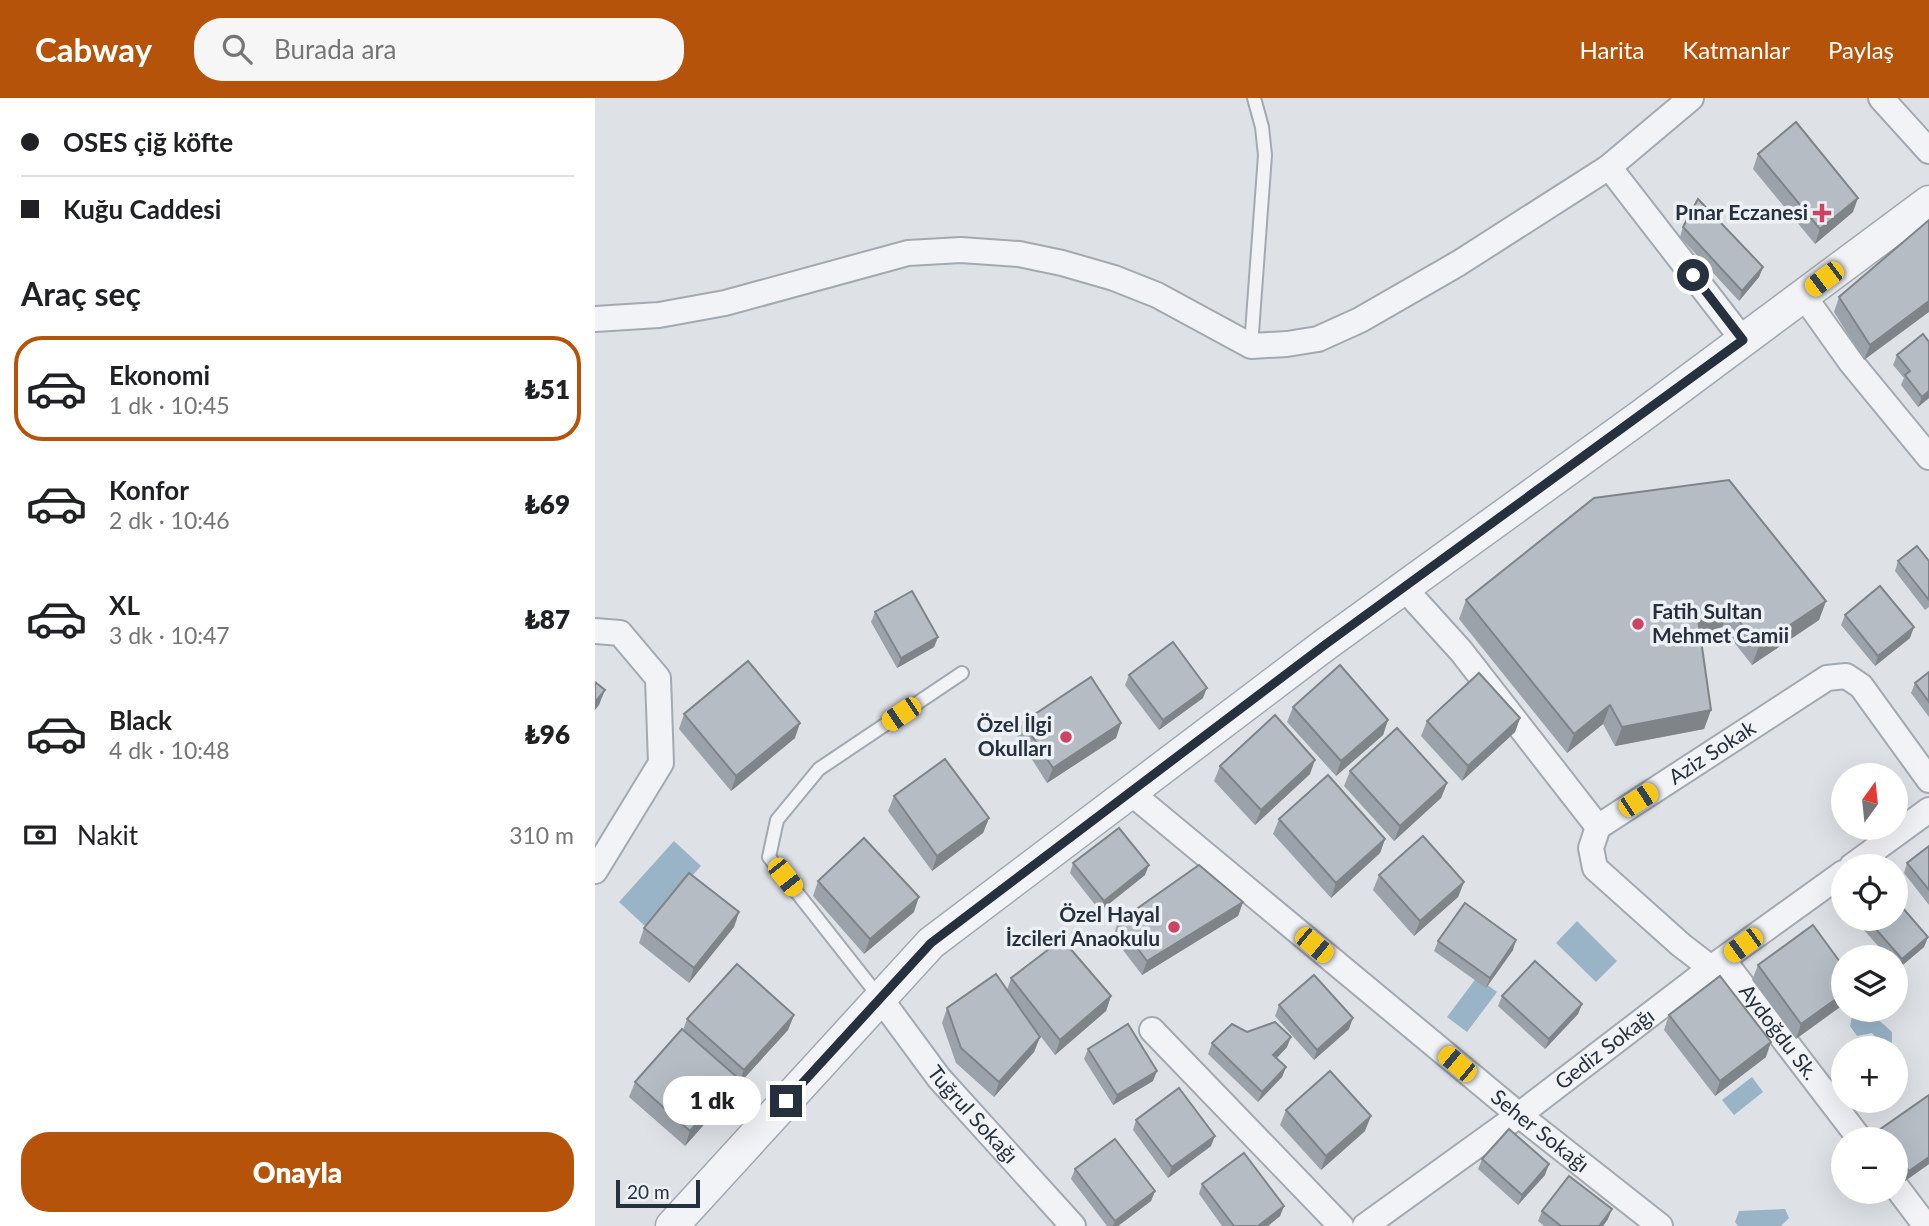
<!DOCTYPE html>
<html lang="tr">
<head>
<meta charset="utf-8">
<style>
	:root { --surface:#fff; --page:#f6f6f6; --text:#202124; --muted:#757577; --line:#e0e0e0; --accent:#b45309 }
	body { margin:0; font-family:Lato,sans-serif; background:var(--page); color:var(--text); height:100vh; display:flex; flex-direction:column; font-size:26px; white-space:nowrap }
	* { box-sizing:border-box; margin:0 }
	p { font-size:23px; color:var(--muted) }
	.icon { flex:none; width:38px; height:38px; fill:none; stroke:currentColor; stroke-width:2; stroke-linecap:round; stroke-linejoin:round }
	.map { position:relative; flex:1; overflow:hidden }
	.sheet { display:flex; flex-direction:column; background:var(--surface); width:595px }
	.sheet>* { flex:none }
	.banner { display:grid; align-content:center; height:154px; padding:0 21px; background:var(--surface) }
	.needle { width:46px; rotate:15deg }
	.fabs { position:absolute; left:1236px; top:665px; display:grid; gap:14px }
	.fabs a { display:grid; place-items:center; width:77px; height:77px; border-radius:50%; background:var(--surface); box-shadow:0 7px 28px #0002; font-size:35px }
	.scale { position:absolute; left:21px; bottom:18px; width:84px; box-sizing:border-box; padding-left:7px; border:4px solid #27313e; border-top:0; font-size:19px; line-height:24px; white-space:nowrap; color:#27313e; -webkit-text-stroke:5px #edf1f5; paint-order:stroke }
	.end { position:absolute; width:32px; height:32px; margin:-16px; border:9px solid #27313e; background:#fff; box-shadow:0 0 0 4px #fff }
	.from { border-radius:50% }
	.bubble { position:absolute; height:49px; border-radius:24px; background:var(--surface); box-shadow:0 7px 28px #0002; font-size:23px; font-weight:800; line-height:49px; text-align:center }
	.car { position:absolute; width:21px; height:42px; margin:-21px -10px; border-radius:9px; box-shadow:0 0 5px 2px #0007; background:linear-gradient(#f5c518 24%,#345 0 40%,#f5c518 0 76%,#345 0 86%,#f5c518 0) }
	.banner b { display:flex; align-items:center; gap:24px; height:66px; font-size:26px }
	.banner b+b { border-top:2px solid var(--line) }
	.banner i { width:18px; height:18px; background:var(--text) }
	ul { padding:0; list-style:none }
	li { display:flex; align-items:center; gap:21px; height:105px; margin:0 14px 10px; padding:0 7px; border:4px solid transparent; border-radius:28px }
	li div { flex:1 }
	li b { display:block; font-size:26px }
	li em { font-style:normal; font-weight:800 }
	li.on { border-color:var(--accent) }
	li>.icon { width:63px; height:63px; stroke-width:1.5 }
	h2 { padding:0 21px; font-size:32px; line-height:84px }
	.pay { display:flex; align-items:center; gap:18px; height:77px; padding:0 21px; font-size:26px }
	.pay p { margin-inline-start:auto }
	.primary-button { display:flex; gap:14px; margin-top:auto; padding:14px 21px }
	.primary-button a { flex:1; height:80px; border-radius:28px; background:var(--accent); color:#fff; font-size:28px; font-weight:800; line-height:80px; text-align:center }
	header { display:flex; align-items:center; gap:42px; box-sizing:border-box; height:98px; padding:0 35px; background:var(--accent); color:#fff }
	header strong { font-size:33px }
	nav { display:flex; gap:38px; margin-inline-start:auto; font-size:24px }
	.search { width:490px; height:63px; background:var(--page); display:flex; align-items:center; gap:18px; box-sizing:border-box; padding:0 24px; border-radius:28px; color:var(--muted); font-size:26px }
	main { display:flex; flex:1; min-height:0 }
	.map>svg:first-child { display:block }
	.water { fill:#99b3c7 }
	.lines { fill:none; stroke-linecap:round; stroke-linejoin:round }
	.service-casing { stroke:#a3a9b1; stroke-width:16 }
	.minor-casing { stroke:#a3a9b1; stroke-width:28 }
	.tertiary-casing { stroke:#a3a9b1; stroke-width:35 }
	.service { stroke:#f1f3f6; stroke-width:12 }
	.minor { stroke:#f1f3f6; stroke-width:24 }
	.tertiary { stroke:#f1f3f6; stroke-width:32 }
	.wall { fill:#9ca2a9 }
	.shaded-wall { fill:#7f8489 }
	.building { fill:#b5bcc4; stroke:#7f8489; stroke-width:2 }
	.route { stroke:#27313e; stroke-width:9 }
	.poi-dot { fill:#cc4363; stroke:#edf1f5; stroke-width:2.5 }
	.labels { text-anchor:middle; stroke-width:7; stroke-linejoin:round; paint-order:stroke }
	.poi-label { font-size:21px; font-weight:bold; fill:#27313e; stroke:#edf1f5; text-anchor:end }
	.street-label { font-size:21px; fill:#27313e; stroke:#edf1f5 }
</style>
</head>
<body>
<header>
<strong>Cabway</strong>
<div class="search"><svg class="icon" aria-label="search" viewBox="0 0 24 24"><circle cx="10" cy="10" r="6"/><path d="M15 15l6 6"/></svg>Burada ara</div>
<nav><a>Harita</a><a>Katmanlar</a><a>Paylaş</a></nav>
</header>
<main>
<section class="sheet">
<div class="banner">
<b><i class="from"></i>OSES çiğ köfte</b>
<b><i></i>Kuğu Caddesi</b>
</div>
<h2>Araç seç</h2>
<ul>
<li class="on"><svg class="icon" aria-label="car" viewBox="0 0 24 24"><path d="M5 17H2v-5l4-1 3-4h7l3 4 3 1v5h-3M9 17h6M6 11h13"/><circle cx="7" cy="17" r="2"/><circle cx="17" cy="17" r="2"/></svg><div><b>Ekonomi</b><p>1 dk · 10:45</p></div><em>₺51</em></li>
<li><svg class="icon" aria-label="car" viewBox="0 0 24 24"><path d="M5 17H2v-5l4-1 3-4h7l3 4 3 1v5h-3M9 17h6M6 11h13"/><circle cx="7" cy="17" r="2"/><circle cx="17" cy="17" r="2"/></svg><div><b>Konfor</b><p>2 dk · 10:46</p></div><em>₺69</em></li>
<li><svg class="icon" aria-label="car" viewBox="0 0 24 24"><path d="M5 17H2v-5l4-1 3-4h7l3 4 3 1v5h-3M9 17h6M6 11h13"/><circle cx="7" cy="17" r="2"/><circle cx="17" cy="17" r="2"/></svg><div><b>XL</b><p>3 dk · 10:47</p></div><em>₺87</em></li>
<li><svg class="icon" aria-label="car" viewBox="0 0 24 24"><path d="M5 17H2v-5l4-1 3-4h7l3 4 3 1v5h-3M9 17h6M6 11h13"/><circle cx="7" cy="17" r="2"/><circle cx="17" cy="17" r="2"/></svg><div><b>Black</b><p>4 dk · 10:48</p></div><em>₺96</em></li>
</ul>
<div class="pay"><svg class="icon" aria-label="cash" viewBox="0 0 24 24"><path d="M3 7h18v10H3z"/><circle cx="12" cy="12" r="2"/></svg>Nakit<p>310 m</p></div>
<div class="primary-button"><a>Onayla</a></div>
</section>
<div class="map">
<svg width="1334" height="1128" viewBox="0 0 1334 1128">
	<rect width="100%" height="100%" fill="#dee2e7"/>
	<!-- water -->
	<g class="water">
		<path d="M79,743l27,25 -55,61 -27,-25z"/>
		<path d="M982,823l40,40 -21,21 -40,-39z"/>
		<path d="M882,879l20,15 -30,40 -20,-15z"/>
		<path d="M1267,916c13,1 20,9 30,18v12h-10l-10,-11 -15,3 -7,-10 2,-9z"/>
		<path d="M1157,979l11,15 -29,23 -12,-15z"/>
		<path d="M1190,1111l4,9 -8,8h-43l-3,-4 4,-11z"/>
	</g>
	<g class="lines">
		<!-- service casing -->
		<g class="service-casing">
			<g id="service">
				<path d="M656,248l14,-191 -3,-28 -8,-29"/>
				<path d="M285,900l-111,-141 8,-37 42,-51 143,-96"/>
			</g>
		</g>
		<!-- minor casing -->
		<g class="minor-casing">
			<g id="minor">
				<path d="M1286,0l48,53"/>
				<path d="M1014,69l134,173"/>
				<path d="M1208,197l47,66 79,96"/>
				<path d="M0,221l64,-4 66,-12 183,-50 53,-3 58,4 43,9 52,15 43,17 94,51 36,-2 31,-5 42,-19 99,-57 150,-96 82,-69"/>
				<path d="M809,490l57,63 137,176"/>
				<path d="M0,533l25,2 38,45 3,85 -66,108"/>
				<path id="s1" d="M535,694l389,323 141,111"/>
				<path d="M1257,768l77,-56"/>
				<path id="s2" d="M1128,862l137,179"/>
				<path id="s3" d="M1116,870l-30,-23 -86,-77 -4,-20 7,-21 229,-149 19,-2 15,10 68,94"/>
				<path id="s4" d="M285,900l59,80 134,148"/>
				<path d="M557,932l189,196"/>
				<path d="M1300,1087l31,41"/>
				<path id="s5" d="M770,1128l154,-111 192,-147 132,-95"/>
			</g>
		</g>
		<!-- tertiary casing -->
		<g class="tertiary-casing">
			<path id="tertiary" d="M77,1128l259,-283 395,-299 314,-227 289,-215"/>
		</g>
		<!-- service -->
		<use href="#service" class="service"/>
		<!-- minor -->
		<use href="#minor" class="minor"/>
		<!-- tertiary -->
		<use href="#tertiary" class="tertiary"/>
	</g>
	<!-- wall -->
	<g class="wall">
		<path d="M1163,56l95,58 -38,32 -62,-75z"/>
		<path d="M1334,122l-65,140 -30,-48 5,-15z"/>
		<path d="M1088,129l80,40 -4,10 -20,24 -59,-64z"/>
		<path d="M1334,244v56l-11,9 -17,-22 3,-7 -11,-13 4,-10z"/>
		<path d="M1303,463h31v46l-4,3 -30,-39z"/>
		<path d="M871,502l360,1 -7,19 -67,45 -30,-38 -22,8 11,75 -7,19 -89,17 -12,-22 -36,29 -108,-134z"/>
		<path d="M280,514l63,25 -4,10 -37,21 -26,-46z"/>
		<path d="M1250,517l65,23 -35,28 -34,-41z"/>
		<path d="M1334,574v45l-18,-24 4,-10z"/>
		<path d="M534,577l74,23 -44,32 -34,-45z"/>
		<path d="M698,609l95,13 -5,15 -47,41 -49,-54z"/>
		<path d="M89,616l111,24 -64,53 -52,-62z"/>
		<path d="M925,620l-5,14 -53,49 -41,-45 6,-15z"/>
		<path d="M428,624l98,1 -5,15 -69,45 -30,-47z"/>
		<path d="M625,668l90,8 -55,51 -41,-44z"/>
		<path d="M755,673l97,12 -6,15 -47,43 -50,-55z"/>
		<path d="M299,698l95,22 -6,15 -51,38 -44,-60z"/>
		<path d="M684,721l106,20 -5,14 -49,45 -58,-64z"/>
		<path d="M1334,748v59l-25,-32 3,-10z"/>
		<path d="M478,765l72,12 -45,36 -30,-38z"/>
		<path d="M784,777l85,7 -6,15 -44,39 -41,-46z"/>
		<path d="M223,783l96,31 -50,42 -51,-58z"/>
		<path d="M648,804l-5,14 -96,59 -29,-38 5,-15z"/>
		<path d="M144,814l-5,15 -45,56 -50,-40 5,-15z"/>
		<path d="M1259,821h41l33,18 -4,10 -26,22 -3,-3v-9h-7z"/>
		<path d="M843,843l75,9 -27,38 -52,-37z"/>
		<path d="M1163,867l85,1 -47,73 -44,-59z"/>
		<path d="M416,880l100,18 -5,15 -51,44 -23,-30 8,12 -6,15 -40,45 -38,-34 -14,-40 5,-15 60,-18z"/>
		<path d="M907,898l80,8 -4,10 -33,35 -47,-43z"/>
		<path d="M684,907l70,24 -35,31 -39,-44z"/>
		<path d="M199,917l-6,15 -50,55 -2,-2 -4,10 -47,53 -56,-49 6,-15 48,-52 4,-11z"/>
		<path d="M1074,917l97,42 -51,39 -51,-66z"/>
		<path d="M652,934l40,15 -10,11 9,9 -4,10 -24,25 -50,-48 4,-11z"/>
		<path d="M493,951l65,32 -40,24 -29,-46z"/>
		<path d="M1334,997v69l-24,17 -10,-13v-29h-19l3,-9z"/>
		<path d="M691,1012l79,21 -44,39 -41,-45z"/>
		<path d="M541,1022l75,26 -43,32 -35,-48z"/>
		<path d="M887,1061l63,16 -27,30 -40,-36z"/>
		<path d="M480,1071l80,22 -4,10 -33,25h-11l-36,-47z"/>
		<path d="M607,1086l82,22 -4,10 -12,10h-46l-23,-32z"/>
		<path d="M947,1113l66,8 -5,7h-59l-6,-5z"/>
	</g>
	<!-- shaded-wall -->
	<g class="shaded-wall">
		<path d="M1263,100l-5,14 -38,32 5,-15z"/>
		<path d="M1168,169l-4,10 -20,24 3,-10z"/>
		<path d="M1334,203v11l-65,48 6,-15z"/>
		<path d="M1334,293v7l-11,9 4,-10z"/>
		<path d="M1231,503l-7,19 -67,45 7,-19z"/>
		<path d="M1134,510l-7,19 -31,11 7,-19z"/>
		<path d="M1319,529l-4,11 -35,28 3,-10z"/>
		<path d="M343,539l-4,10 -37,21 4,-10z"/>
		<path d="M612,590l-4,10 -44,32 4,-10z"/>
		<path d="M10,592l-6,15 -4,5v-8z"/>
		<path d="M1015,607l-7,19 -36,29 7,-19z"/>
		<path d="M1116,612l-7,19 -89,17 7,-19z"/>
		<path d="M925,620l-5,14 -53,49 6,-15z"/>
		<path d="M793,622l-5,15 -47,41 5,-15z"/>
		<path d="M205,625l-5,15 -64,53 5,-15z"/>
		<path d="M526,625l-5,15 -69,45 6,-15z"/>
		<path d="M720,662l-5,14 -55,51 6,-15z"/>
		<path d="M852,685l-6,15 -47,43 6,-15z"/>
		<path d="M394,720l-6,15 -51,38 5,-15z"/>
		<path d="M790,741l-5,14 -49,45 5,-15z"/>
		<path d="M554,767l-4,10 -45,36 4,-10z"/>
		<path d="M869,784l-6,15 -44,39 6,-15z"/>
		<path d="M324,799l-5,15 -50,42 6,-15z"/>
		<path d="M648,804l-5,14 -96,59 5,-14z"/>
		<path d="M144,814l-5,15 -45,56 5,-15z"/>
		<path d="M1333,839l-4,10 -26,22 4,-10z"/>
		<path d="M921,842l-3,10 -27,38 4,-10z"/>
		<path d="M1248,896v11l-47,34 5,-15z"/>
		<path d="M516,898l-5,15 -51,44 5,-15z"/>
		<path d="M987,906l-4,10 -33,35 4,-10z"/>
		<path d="M199,917l-6,15 -50,55 6,-15z"/>
		<path d="M758,920l-4,11 -35,31 3,-10z"/>
		<path d="M445,939l-6,15 -40,45 5,-15z"/>
		<path d="M696,939l-4,10 -17,18 3,-10z"/>
		<path d="M1176,944l-5,15 -51,39 5,-15z"/>
		<path d="M691,969l-4,10 -24,25 4,-10z"/>
		<path d="M562,973l-4,10 -40,24 4,-10z"/>
		<path d="M143,980l-6,15 -47,53 5,-15z"/>
		<path d="M776,1018l-6,15 -44,39 5,-14z"/>
		<path d="M620,1038l-4,10 -43,32 4,-11z"/>
		<path d="M1334,1059v7l-24,17 4,-10z"/>
		<path d="M954,1066l-4,11 -27,30 4,-10z"/>
		<path d="M560,1093l-4,10 -33,25h-5l2,-5z"/>
		<path d="M689,1108l-4,10 -12,10h-10z"/>
		<path d="M1017,1111l-4,10 -5,7h-4z"/>
	</g>
	<!-- building -->
	<g class="building">
		<path d="M1201,24l62,76 -38,31 -62,-75z"/>
		<path d="M1103,101l65,68 -21,24 -59,-64z"/>
		<path d="M1334,122v81l-59,44 -31,-48z"/>
		<path d="M1328,236l6,8v49l-7,6 -17,-22 5,-4 -13,-16z"/>
		<path d="M1134,382l97,121 -67,45 -30,-38 -31,11 13,91 -89,17 -12,-22 -36,29 -108,-134 128,-102z"/>
		<path d="M1322,448l12,15v39l-31,-39z"/>
		<path d="M1285,488l34,41 -36,29 -33,-41z"/>
		<path d="M317,493l26,46 -37,21 -26,-46z"/>
		<path d="M578,544l34,46 -44,32 -34,-45z"/>
		<path d="M153,563l52,62 -64,53 -52,-62z"/>
		<path d="M745,567l48,55 -47,41 -48,-54z"/>
		<path d="M1334,574v30l-14,-19z"/>
		<path d="M884,575l41,45 -52,48 -41,-45z"/>
		<path d="M496,579l30,46 -68,45 -30,-46z"/>
		<path d="M0,584l10,8 -10,12z"/>
		<path d="M680,617l40,45 -54,50 -41,-44z"/>
		<path d="M802,630l50,55 -47,43 -50,-55z"/>
		<path d="M350,661l44,59 -52,38 -43,-60z"/>
		<path d="M733,677l57,64 -49,44 -57,-64z"/>
		<path d="M524,730l30,37 -45,36 -31,-38z"/>
		<path d="M828,738l41,46 -44,39 -41,-46z"/>
		<path d="M269,740l55,59 -49,42 -52,-58z"/>
		<path d="M1334,748v44l-22,-27z"/>
		<path d="M604,767l44,37 -96,59 -29,-39z"/>
		<path d="M94,775l50,39 -45,56 -50,-40z"/>
		<path d="M1300,801l33,38 -26,22 -35,-40h28z"/>
		<path d="M870,805l51,37 -26,38 -52,-37z"/>
		<path d="M1218,827l30,41v28l-42,30 -43,-59z"/>
		<path d="M467,841l49,57 -51,44 -49,-62z"/>
		<path d="M940,863l47,43 -33,35 -47,-43z"/>
		<path d="M142,866l57,51 -50,55 -57,-51z"/>
		<path d="M401,876l44,63 -41,45 -38,-34 -14,-40z"/>
		<path d="M719,877l39,43 -36,32 -38,-45z"/>
		<path d="M1125,878l51,66 -51,39 -51,-66z"/>
		<path d="M680,924l16,15 -18,18 13,12 -24,25 -50,-49 20,-19 15,8z"/>
		<path d="M533,926l29,47 -40,24 -29,-46z"/>
		<path d="M87,931l56,49 -48,53 -55,-49z"/>
		<path d="M735,973l41,45 -45,40 -40,-46z"/>
		<path d="M584,990l36,48 -43,31 -36,-47z"/>
		<path d="M1334,997v62l-20,14 -14,-19v-13h-9l-7,-9z"/>
		<path d="M914,1031l40,35 -27,31 -40,-36z"/>
		<path d="M520,1041l40,52 -40,30 -40,-52z"/>
		<path d="M649,1055l40,53 -26,20h-24l-32,-42z"/>
		<path d="M974,1078l43,33 -13,17h-38l-19,-15z"/>
	</g>
	<g class="lines">
		<!-- route -->
		<path class="route" d="M191,1003l145,-158 395,-299 417,-304 -50,-65"/>
	</g>
	<!-- markers -->
	<g class="poi-dot">
		<path d="M1223.5 104.5h7v7h7v7h-7v7h-7v-7h-7v-7h7z"/>
		<circle cx="1043" cy="526" r="7"/>
		<circle cx="471" cy="639" r="7"/>
		<circle cx="579" cy="829" r="7"/>
	</g>
	<g class="labels">
		<!-- poi labels -->
		<g class="poi-label">
			<text x="1213" y="122">Pınar Eczanesi</text>
			<text x="1057" y="521" text-anchor="start">Fatih Sultan<tspan x="1057" dy="24">Mehmet Camii</tspan></text>
			<text x="457" y="634">Özel İlgi<tspan x="457" dy="24">Okulları</tspan></text>
			<text x="565" y="824">Özel Hayal<tspan x="565" dy="24">İzcileri Anaokulu</tspan></text>
		</g>
		<!-- street labels -->
		<g class="street-label">
			<text dy="7" stroke="none"><textPath href="#s3" startOffset="332">Aziz Sokak</textPath></text>
			<text dy="7" stroke="none"><textPath href="#s2" startOffset="91">Aydoğdu Sk.</textPath></text>
			<text dy="7" stroke="none"><textPath href="#s5" startOffset="298">Gediz Sokağı</textPath></text>
			<text dy="7" stroke="none"><textPath href="#s4" startOffset="149">Tuğrul Sokağı</textPath></text>
			<text dy="7" stroke="none"><textPath href="#s1" startOffset="532">Seher Sokağı</textPath></text>
		</g>
	</g>
</svg>
<div class="fabs">
<a><svg class="needle" viewBox="-14 -14 28 28"><path d="M0-13l5 13h-10z" fill="#e53935"/><path d="M0 13l5-13h-10z" fill="#757577"/></svg></a>
<a><svg class="icon" aria-label="locate" viewBox="0 0 24 24"><circle cx="12" cy="12" r="6"/><path d="M12 2v4M12 18v4M2 12h4M18 12h4"/></svg></a>
<a><svg class="icon" aria-label="layers" viewBox="0 0 24 24"><path d="M12 4l9 5-9 5-9-5zM3 14l9 5 9-5"/></svg></a>
<a>+</a>
<a>−</a>
</div>
<div class="scale">20 m</div>
<i class="end from" style="left:1098px;top:177px"></i>
<i class="end" style="left:191px;top:1003px"></i>
<div class="bubble" style="left:68px;top:978px;width:98px">1 dk</div>
<i class="car" style="left:1229px;top:181px;rotate:233deg"></i>
<i class="car" style="left:306px;top:616px;rotate:236deg"></i>
<i class="car" style="left:1043px;top:702px;rotate:57deg"></i>
<i class="car" style="left:190px;top:779px;rotate:142deg"></i>
<i class="car" style="left:719px;top:847px;rotate:130deg"></i>
<i class="car" style="left:1148px;top:847px;rotate:234deg"></i>
<i class="car" style="left:862px;top:966px;rotate:310deg"></i>
</div>
</main>
</body>
</html>
